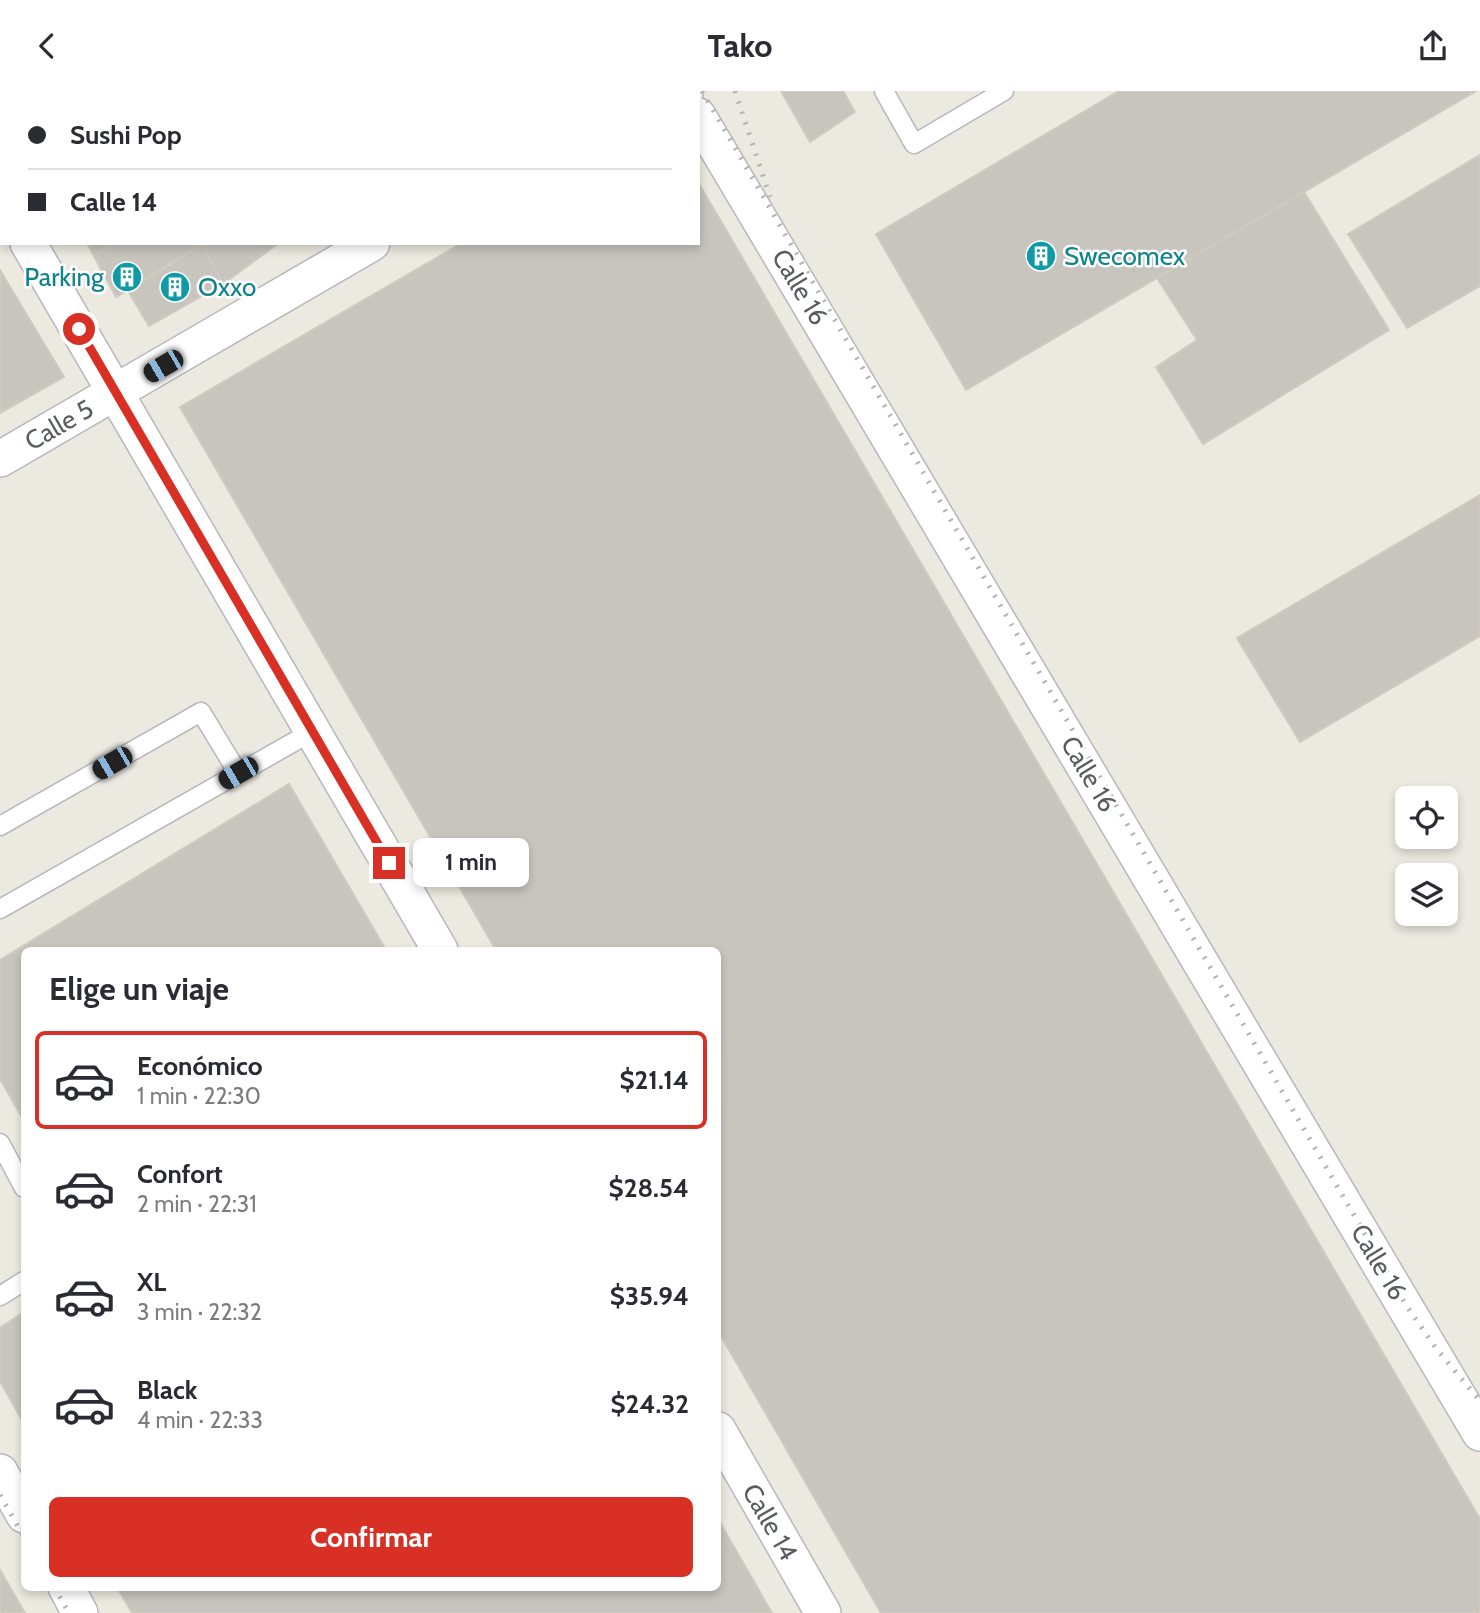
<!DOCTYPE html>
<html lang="es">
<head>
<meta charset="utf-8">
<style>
	:root { --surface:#fff; --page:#f7f7f7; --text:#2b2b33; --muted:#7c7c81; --line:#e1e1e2; --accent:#d93025 }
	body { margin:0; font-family:Cabin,sans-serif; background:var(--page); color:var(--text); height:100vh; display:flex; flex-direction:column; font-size:26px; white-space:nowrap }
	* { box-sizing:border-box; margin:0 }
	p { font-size:23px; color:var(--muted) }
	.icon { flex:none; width:38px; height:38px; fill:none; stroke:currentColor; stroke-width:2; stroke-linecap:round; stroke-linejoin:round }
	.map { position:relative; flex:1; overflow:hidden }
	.sheet { position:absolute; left:21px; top:856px; width:700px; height:644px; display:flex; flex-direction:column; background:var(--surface); border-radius:10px; box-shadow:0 4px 10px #0003 }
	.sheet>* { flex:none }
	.banner { position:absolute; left:0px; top:0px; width:700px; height:154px; box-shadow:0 4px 10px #0003; display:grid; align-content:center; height:154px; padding:0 28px; background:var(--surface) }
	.controls { position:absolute; left:1395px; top:695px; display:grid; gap:14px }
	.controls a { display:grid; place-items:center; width:63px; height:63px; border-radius:10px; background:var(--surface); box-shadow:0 4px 10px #0003; font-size:35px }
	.end { position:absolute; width:32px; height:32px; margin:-16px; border:9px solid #d93025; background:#fff; box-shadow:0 0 0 4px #fff }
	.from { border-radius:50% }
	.bubble { position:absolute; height:49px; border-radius:10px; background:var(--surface); box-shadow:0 4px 10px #0003; font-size:23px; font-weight:800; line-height:49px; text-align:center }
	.car { position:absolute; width:21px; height:42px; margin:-21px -10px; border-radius:9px; box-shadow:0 0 5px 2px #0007; background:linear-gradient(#222 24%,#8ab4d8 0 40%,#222 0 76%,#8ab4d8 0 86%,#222 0) }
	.banner b { display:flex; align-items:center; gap:24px; height:66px; font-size:26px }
	.banner b+b { border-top:2px solid var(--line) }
	.banner i { width:18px; height:18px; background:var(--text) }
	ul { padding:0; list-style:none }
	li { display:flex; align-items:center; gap:21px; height:98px; margin:0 14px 10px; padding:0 14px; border:4px solid transparent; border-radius:10px }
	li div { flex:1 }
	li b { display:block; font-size:26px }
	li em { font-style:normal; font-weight:800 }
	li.current { border-color:var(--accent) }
	li>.icon { width:63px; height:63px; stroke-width:1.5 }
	h2 { padding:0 28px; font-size:32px; line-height:84px }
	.button { display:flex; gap:14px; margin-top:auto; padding:14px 28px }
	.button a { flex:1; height:80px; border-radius:10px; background:var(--accent); color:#fff; font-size:28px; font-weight:800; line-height:80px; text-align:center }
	header { display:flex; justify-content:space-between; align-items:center; height:91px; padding:0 28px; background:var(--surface); font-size:32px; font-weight:800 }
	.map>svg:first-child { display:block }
	.building { fill:#c8c5bf; stroke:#d0cabf; stroke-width:2 }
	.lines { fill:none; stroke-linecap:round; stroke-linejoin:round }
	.service-casing { stroke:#b6b8bd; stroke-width:21 }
	.minor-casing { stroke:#b6b8bd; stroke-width:38 }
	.service { stroke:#fff; stroke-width:18 }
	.minor { stroke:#fff; stroke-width:35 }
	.rail { stroke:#b1b2b2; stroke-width:5; stroke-dasharray:2 9; stroke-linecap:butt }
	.route { stroke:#d93025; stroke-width:9 }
	.labels { text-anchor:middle; stroke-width:5; stroke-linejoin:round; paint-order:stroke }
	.culture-label { font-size:26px; fill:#0d838f; stroke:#fff; text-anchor:start }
	.street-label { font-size:26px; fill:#595d61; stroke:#fff }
</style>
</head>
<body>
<header><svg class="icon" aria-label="back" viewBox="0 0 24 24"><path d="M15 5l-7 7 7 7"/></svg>Tako<svg class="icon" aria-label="share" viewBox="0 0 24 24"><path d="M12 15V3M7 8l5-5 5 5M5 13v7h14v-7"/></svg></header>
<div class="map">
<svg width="1480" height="1522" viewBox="0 0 1480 1522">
	<rect width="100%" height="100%" fill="#ece9e0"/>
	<!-- building -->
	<g class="building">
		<path d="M5,0h148l1,2h-148z"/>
		<path d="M266,0h77l1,2h-78z"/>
		<path d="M343,0h144l1,2h-144z"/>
		<path d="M781,0h62l12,21 -45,30z"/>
		<path d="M1119,0h357l-510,299 -90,-156z"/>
		<path d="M1480,64v131l-73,42 -59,-94z"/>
		<path d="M698,91l782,1337v94h-599l-163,-282v-381h-222l-316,-543 282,-164h236z"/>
		<path d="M1304,101l85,138 -186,114 -47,-77 41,-27 -40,-62z"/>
		<path d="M87,152h28l-21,13z"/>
		<path d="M115,152h86l1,1 -86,53 -22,-41z"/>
		<path d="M201,152h78l-56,41z"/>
		<path d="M202,153l21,40 -74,42 -21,-35z"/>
		<path d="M0,179l64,107 -64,36z"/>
		<path d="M1480,404v141l-180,106 -63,-104z"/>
		<path d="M289,693l97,166h-362v171l-24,-42v-119z"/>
		<path d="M24,1221v112l-24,-43v-53z"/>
		<path d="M718,1428l54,94h-640l-15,-26h601z"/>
		<path d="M0,1479l25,43h-25z"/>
	</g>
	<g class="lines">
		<!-- service casing -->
		<g class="service-casing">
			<g id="service">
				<path d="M884,0l30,53 90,-53"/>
				<path d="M0,735l201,-114 37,61"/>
				<path d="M0,818l313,-178"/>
				<path d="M0,1052l24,45"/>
				<path d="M0,1205l24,-15"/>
			</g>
		</g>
		<!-- minor casing -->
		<g class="minor-casing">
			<g id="minor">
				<path d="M684,0l1,2"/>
				<path d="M629,2l3,-2"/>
				<path d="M698,25l782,1317"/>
				<path d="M0,104l2,3"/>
				<path d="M28,152l412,707"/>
				<path d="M0,368l372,-216"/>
				<path d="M718,1339l105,183"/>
				<path d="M0,1381l24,43"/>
				<path d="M66,1496l14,26"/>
			</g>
		</g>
		<!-- service -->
		<use href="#service" class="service"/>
		<!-- minor -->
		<use href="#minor" class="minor"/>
		<!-- rail -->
		<g class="rail">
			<path d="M702,0l704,1214 29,42 45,54"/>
			<path d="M735,0l35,106"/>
			<path d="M0,1404l24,42"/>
			<path d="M54,1496l15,26"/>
		</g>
	</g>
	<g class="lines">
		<!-- route -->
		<path class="route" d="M79,238l310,534"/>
	</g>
	<!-- icons -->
	<defs>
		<g id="building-disc" transform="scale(1.575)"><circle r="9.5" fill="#0f9aa8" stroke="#fff"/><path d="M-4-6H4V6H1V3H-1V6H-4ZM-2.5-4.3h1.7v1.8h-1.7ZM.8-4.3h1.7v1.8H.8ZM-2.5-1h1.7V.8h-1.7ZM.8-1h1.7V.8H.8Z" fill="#fff"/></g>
	</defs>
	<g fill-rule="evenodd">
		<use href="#building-disc" x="1041" y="165"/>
		<use href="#building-disc" x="127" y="186"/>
		<use href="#building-disc" x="175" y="196"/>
	</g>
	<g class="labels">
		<!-- culture labels -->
		<g class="culture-label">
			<text x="1064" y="174">Swecomex</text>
			<text x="104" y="195" text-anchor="end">Parking</text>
			<text x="198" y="205">Oxxo</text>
		</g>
		<!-- street labels -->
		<g class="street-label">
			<text transform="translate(800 196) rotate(59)" y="9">Calle 16</text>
			<text transform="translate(59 334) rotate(-30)" y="9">Calle 5</text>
			<text transform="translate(1089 683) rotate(59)" y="9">Calle 16</text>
			<text transform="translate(1379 1171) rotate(59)" y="9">Calle 16</text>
			<text transform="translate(770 1431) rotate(60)" y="9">Calle 14</text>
		</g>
	</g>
</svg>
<div class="controls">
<a><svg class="icon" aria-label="locate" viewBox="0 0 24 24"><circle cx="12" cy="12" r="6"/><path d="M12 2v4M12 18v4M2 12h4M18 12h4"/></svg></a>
<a><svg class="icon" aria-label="layers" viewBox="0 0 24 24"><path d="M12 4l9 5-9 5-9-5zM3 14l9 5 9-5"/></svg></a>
</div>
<i class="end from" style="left:79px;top:238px"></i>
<i class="end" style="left:389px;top:772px"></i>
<div class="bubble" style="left:413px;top:747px;width:116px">1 min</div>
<i class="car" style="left:163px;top:275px;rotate:240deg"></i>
<i class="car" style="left:112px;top:672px;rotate:240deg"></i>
<i class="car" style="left:238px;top:682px;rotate:240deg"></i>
<div class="banner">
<b><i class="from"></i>Sushi Pop</b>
<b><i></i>Calle 14</b>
</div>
<section class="sheet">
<h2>Elige un viaje</h2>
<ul>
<li class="current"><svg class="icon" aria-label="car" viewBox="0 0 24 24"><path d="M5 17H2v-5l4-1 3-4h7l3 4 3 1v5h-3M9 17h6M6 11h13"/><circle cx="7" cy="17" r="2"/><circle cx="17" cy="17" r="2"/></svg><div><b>Económico</b><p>1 min · 22:30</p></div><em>$21.14</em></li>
<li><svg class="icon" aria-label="car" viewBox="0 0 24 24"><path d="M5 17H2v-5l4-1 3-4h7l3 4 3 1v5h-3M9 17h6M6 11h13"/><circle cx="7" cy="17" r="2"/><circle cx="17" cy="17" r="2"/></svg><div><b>Confort</b><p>2 min · 22:31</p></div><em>$28.54</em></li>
<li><svg class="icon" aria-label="car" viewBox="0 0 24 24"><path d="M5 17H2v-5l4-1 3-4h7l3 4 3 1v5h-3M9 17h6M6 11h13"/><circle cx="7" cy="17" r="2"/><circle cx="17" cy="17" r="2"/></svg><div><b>XL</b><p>3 min · 22:32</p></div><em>$35.94</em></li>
<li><svg class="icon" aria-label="car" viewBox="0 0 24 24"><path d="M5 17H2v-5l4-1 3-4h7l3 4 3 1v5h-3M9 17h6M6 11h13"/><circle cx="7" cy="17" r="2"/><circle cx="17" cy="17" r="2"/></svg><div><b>Black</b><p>4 min · 22:33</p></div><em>$24.32</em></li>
</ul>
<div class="button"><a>Confirmar</a></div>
</section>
</div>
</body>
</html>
